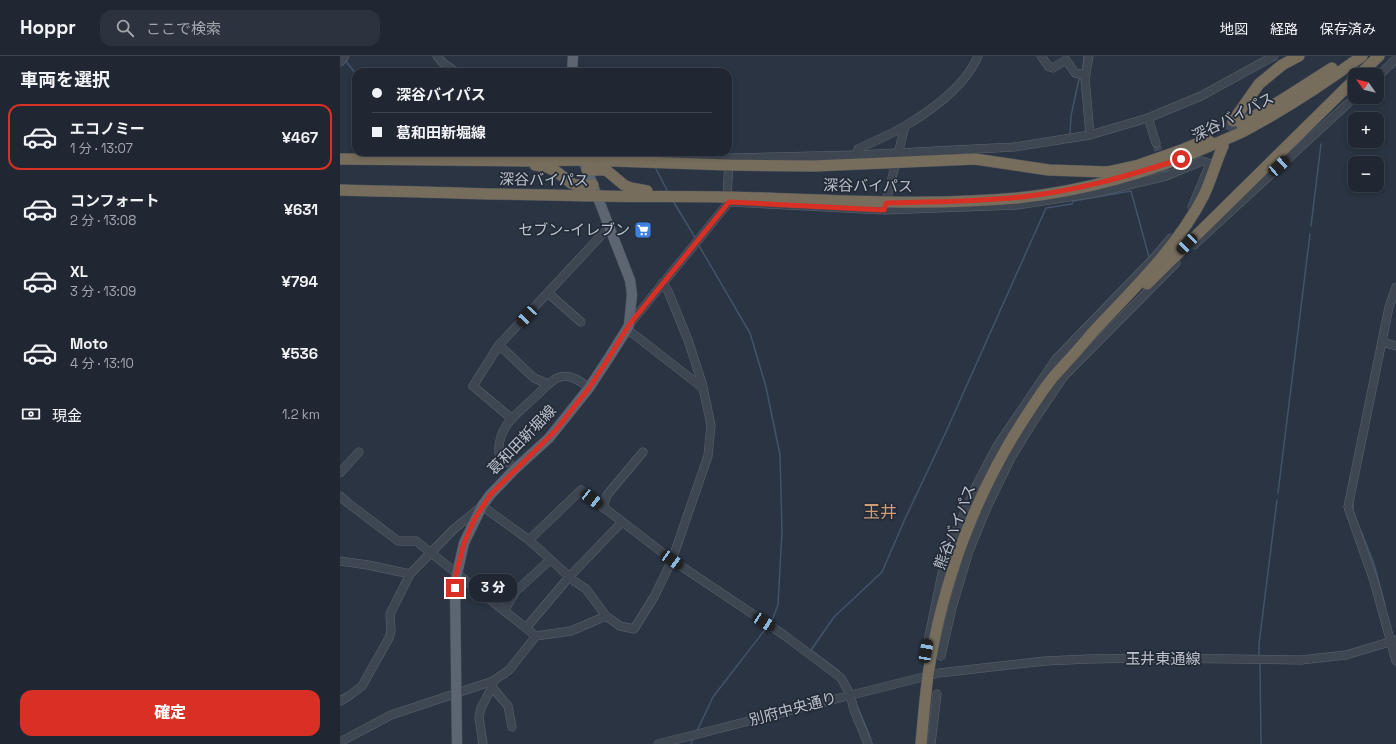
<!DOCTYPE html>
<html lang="ja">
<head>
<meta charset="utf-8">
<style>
	:root { --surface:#202732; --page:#2d333e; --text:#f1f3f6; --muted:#a2a5ac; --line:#3d444d; --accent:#d93025 }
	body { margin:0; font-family:"Space Grotesk","Noto Sans JP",sans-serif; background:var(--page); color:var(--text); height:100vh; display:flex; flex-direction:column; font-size:15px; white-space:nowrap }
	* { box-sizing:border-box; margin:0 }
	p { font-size:13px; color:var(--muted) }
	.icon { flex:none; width:22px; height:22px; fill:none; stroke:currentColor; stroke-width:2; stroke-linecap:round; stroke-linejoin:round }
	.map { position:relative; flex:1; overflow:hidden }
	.panel { display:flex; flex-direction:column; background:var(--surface); width:340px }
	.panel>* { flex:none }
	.hud { position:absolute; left:12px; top:12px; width:380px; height:88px; border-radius:12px; box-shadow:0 2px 6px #0003,0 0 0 1px var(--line); display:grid; align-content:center; height:88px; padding:0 20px; background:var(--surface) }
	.needle { width:26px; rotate:304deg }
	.tools { position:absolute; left:1008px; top:12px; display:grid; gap:8px }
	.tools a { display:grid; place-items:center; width:36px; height:36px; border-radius:8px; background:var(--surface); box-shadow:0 2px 6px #0003,0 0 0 1px var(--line); font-size:20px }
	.end { position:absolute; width:18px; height:18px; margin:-9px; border:5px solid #d93025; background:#fff; box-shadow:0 0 0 2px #fff }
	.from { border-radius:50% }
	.bubble { position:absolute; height:28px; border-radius:12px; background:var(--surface); box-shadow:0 2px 6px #0003,0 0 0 1px var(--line); font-size:13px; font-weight:800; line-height:28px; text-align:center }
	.car { position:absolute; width:12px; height:24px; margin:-12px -6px; border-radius:5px; box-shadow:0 0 3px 1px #0007; background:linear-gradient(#222 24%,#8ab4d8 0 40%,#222 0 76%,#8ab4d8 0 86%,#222 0) }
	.hud b { display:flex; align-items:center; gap:14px; height:38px; font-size:15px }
	.hud b+b { border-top:1px solid var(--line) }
	.hud i { width:10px; height:10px; background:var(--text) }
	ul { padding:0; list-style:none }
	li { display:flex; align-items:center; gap:12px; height:66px; margin:0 8px 6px; padding:0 12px; border:2px solid transparent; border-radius:12px }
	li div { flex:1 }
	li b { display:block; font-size:15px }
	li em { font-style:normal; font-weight:800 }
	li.on { border-color:var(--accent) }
	li>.icon { width:36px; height:36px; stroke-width:1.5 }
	h2 { padding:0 20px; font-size:18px; line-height:48px }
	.pay { display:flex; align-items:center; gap:10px; height:44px; padding:0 20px; font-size:15px }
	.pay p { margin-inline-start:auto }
	.primary-button { display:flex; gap:8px; margin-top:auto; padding:8px 20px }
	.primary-button a { flex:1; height:46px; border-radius:12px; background:var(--accent); color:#fff; font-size:16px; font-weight:800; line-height:46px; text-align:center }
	header { display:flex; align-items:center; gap:24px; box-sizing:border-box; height:56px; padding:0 20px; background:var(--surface); border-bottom:1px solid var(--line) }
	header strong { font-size:19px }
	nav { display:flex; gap:22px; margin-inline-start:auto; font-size:14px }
	.search { width:280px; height:36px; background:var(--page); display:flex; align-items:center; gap:10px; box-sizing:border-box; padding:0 14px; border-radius:12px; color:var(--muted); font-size:15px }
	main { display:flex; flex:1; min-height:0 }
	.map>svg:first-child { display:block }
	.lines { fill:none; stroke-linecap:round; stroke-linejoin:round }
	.stream { stroke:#43536b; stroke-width:1.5 }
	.minor-tunnel { stroke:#404957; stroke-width:8; stroke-dasharray:8 4; stroke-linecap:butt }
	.highway-tunnel { stroke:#404957; stroke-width:11; stroke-dasharray:11 5.5; stroke-linecap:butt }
	.minor-casing { stroke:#5c646f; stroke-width:9 }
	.major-casing { stroke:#484f5b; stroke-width:11 }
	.highway-casing { stroke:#49515c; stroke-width:12 }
	.minor { stroke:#3e4652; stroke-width:8 }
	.major { stroke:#5d6572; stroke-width:10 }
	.highway { stroke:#776d5c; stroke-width:11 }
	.route { stroke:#d93025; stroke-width:5 }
	.labels { text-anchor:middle; stroke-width:3.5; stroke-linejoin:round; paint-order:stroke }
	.street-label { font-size:15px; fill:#bbc1cc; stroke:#232b37 }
	.poi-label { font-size:15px; fill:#bbc1cc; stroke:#232b37; text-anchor:end }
	.quarter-label { font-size:17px; fill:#ce9d74; stroke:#232b37 }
</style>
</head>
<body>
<header>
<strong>Hoppr</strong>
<div class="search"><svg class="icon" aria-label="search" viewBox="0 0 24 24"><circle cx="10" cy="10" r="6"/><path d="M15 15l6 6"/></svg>ここで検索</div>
<nav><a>地図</a><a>経路</a><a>保存済み</a></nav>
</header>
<main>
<section class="panel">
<h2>車両を選択</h2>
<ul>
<li class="on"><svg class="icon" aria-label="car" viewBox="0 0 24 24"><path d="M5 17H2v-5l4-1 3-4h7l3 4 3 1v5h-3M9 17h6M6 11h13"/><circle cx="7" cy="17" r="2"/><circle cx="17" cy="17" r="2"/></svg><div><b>エコノミー</b><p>1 分 · 13:07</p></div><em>¥467</em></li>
<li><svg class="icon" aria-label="car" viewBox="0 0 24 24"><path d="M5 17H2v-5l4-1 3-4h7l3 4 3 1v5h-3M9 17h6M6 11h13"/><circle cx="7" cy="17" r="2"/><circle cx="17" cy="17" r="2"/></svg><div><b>コンフォート</b><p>2 分 · 13:08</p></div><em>¥631</em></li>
<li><svg class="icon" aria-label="car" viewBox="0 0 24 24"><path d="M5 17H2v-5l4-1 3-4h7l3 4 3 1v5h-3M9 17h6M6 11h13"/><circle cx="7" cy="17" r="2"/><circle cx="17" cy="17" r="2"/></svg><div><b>XL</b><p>3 分 · 13:09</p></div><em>¥794</em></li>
<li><svg class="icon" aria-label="car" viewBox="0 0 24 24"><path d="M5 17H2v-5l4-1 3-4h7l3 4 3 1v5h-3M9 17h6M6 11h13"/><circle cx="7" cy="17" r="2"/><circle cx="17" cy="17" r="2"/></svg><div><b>Moto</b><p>4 分 · 13:10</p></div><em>¥536</em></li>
</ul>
<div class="pay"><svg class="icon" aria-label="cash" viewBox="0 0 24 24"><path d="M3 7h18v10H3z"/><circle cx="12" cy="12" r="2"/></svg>現金<p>1.2 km</p></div>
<div class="primary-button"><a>確定</a></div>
</section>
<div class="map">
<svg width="1056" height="688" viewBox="0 0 1056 688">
	<rect width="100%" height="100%" fill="#2a3442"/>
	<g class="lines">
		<!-- stream -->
		<g class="stream">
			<path d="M5,4l11,14"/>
			<path d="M743,12l1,-12"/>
			<path d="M730,77l1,-17 8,-37 3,-1"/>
			<path d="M256,98l28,1"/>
			<path d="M315,111l13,25"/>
			<path d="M333,145l23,38"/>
			<path d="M971,170l10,-82"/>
			<path d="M358,188l52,89 16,54 14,68 2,76 -4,74 -7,18"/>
			<path d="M938,437l32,-259"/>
			<path d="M1013,447v8"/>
			<path d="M1021,475l13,33 11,41"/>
			<path d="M919,600v-12l18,-144"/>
			<path d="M920,606l1,82"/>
			<path d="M499,615l-28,-21 23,-33 48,-45 22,-51 41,-87 101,-226 26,-4 1,-3 58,-10 18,66"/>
			<path d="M516,647l13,31 3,10"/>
			<path d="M357,675l16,-34 54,-70"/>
			<path d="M351,688l2,-6"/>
		</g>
		<!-- minor-tunnel -->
		<path class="minor-tunnel" d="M816,87l9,29"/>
		<!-- highway-tunnel -->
		<path class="highway-tunnel" d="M883,90l10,-25"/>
		<!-- minor casing -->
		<g class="minor-casing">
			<g id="minor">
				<path d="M97,0l6,7 13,9"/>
				<path d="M701,0l7,10 5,2 13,-8 9,13 11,2"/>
				<path d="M749,0l-4,22 5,57"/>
				<path d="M0,6l5,-6"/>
				<path d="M1037,21l19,-18"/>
				<path d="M808,62l8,25"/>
				<path d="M287,96l103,6 127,-3 157,-8 76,-12 58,-17 53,-22 73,-40"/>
				<path d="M517,99l1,-6c16,-8 32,-14 47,-23 27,-16 61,-41 73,-70"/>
				<path d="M388,145l-1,-4 2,-36"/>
				<path d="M389,146l155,8 133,-5 78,-12 71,-17 36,-15 12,4"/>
				<path d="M545,150l20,-80"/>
				<path d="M852,151l18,-43"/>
				<path d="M854,189l161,-148"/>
				<path d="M1056,231l-7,20 -41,200 26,74 22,80"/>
				<path d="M208,237l33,29"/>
				<path d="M289,269l100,-123"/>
				<path d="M287,273l76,59"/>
				<path d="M1042,286l14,4"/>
				<path d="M159,289l35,33 14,6"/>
				<path d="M171,362l-38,-32 26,-41 110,-118"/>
				<path d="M175,413l-16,-16c-2,-27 19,-40 37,-57 7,-6 14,-16 24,-19 10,-3 22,5 29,11"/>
				<path d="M0,417l19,-21"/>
				<path d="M0,440l8,7 50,38h18l120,95"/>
				<path d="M263,452l4,-13 36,-43"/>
				<path d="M189,484l52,-50 91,70 112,75 57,43 9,16 4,16 14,34"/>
				<path d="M0,505l28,4 42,9"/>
				<path d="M164,555l12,-20 34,-31"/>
				<path d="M186,572l43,-51 53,-55"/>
				<path d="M586,595l18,-87 8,-23 25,-57 20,-38 59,-87 96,-99 19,-22"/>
				<path d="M601,600l11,-48 17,-57 19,-46 23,-47 22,-36 31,-46 112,-113"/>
				<path d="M153,627l-1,4 16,19 4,21"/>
				<path d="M0,645l9,-5 13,-10 27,-48 2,-7 -1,-17 20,-40 44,-45 28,-23 47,34 45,41 12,8 20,27 14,10 14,3 20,-32 18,-37 36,-104 3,-31 -9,-42 -14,-43 -20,-49 -6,-8"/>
				<path d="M0,686l51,-27 102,-34 16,-11 27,-34 35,-5 35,-15"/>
				<path d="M143,688l-4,-27 2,-9 11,-21"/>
				<path d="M318,688l281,-71 106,-12 44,-2 63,-1 149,2 45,-5 50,-15"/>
				<path d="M591,688l6,-50"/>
			</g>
		</g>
		<!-- major casing -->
		<g class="major-casing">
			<g id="major">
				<path d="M232,16l1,-16"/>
				<path d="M117,688l-2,-156 2,-14 7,-31 18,-37 8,-11 25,-26 34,-31 40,-50 19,-29 19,-30 2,-4 3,-31 -2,-14 -50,-128"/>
			</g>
		</g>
		<!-- highway casing -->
		<g class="highway-casing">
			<g id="highway">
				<path d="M1019,19l20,-19"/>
				<path d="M893,65l26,-37 23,-19 17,-9"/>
				<path d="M901,68l44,-26 47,-30"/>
				<path d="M0,103l186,2 57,-1 146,5 85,1 161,-7 74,11 58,2 32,-7 40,-14 29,-12"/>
				<path d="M195,109l12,2 10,5 14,11 5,2h17"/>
				<path d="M247,114h19l18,15 7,3 16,3"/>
				<path d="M0,134c87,2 173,5 260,6 42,1 85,0 127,1 97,2 194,10 291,1 67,-7 133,-26 194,-53 11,-5 23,-9 34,-15 41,-22 79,-47 116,-74"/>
				<path d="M807,228l208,-205"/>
				<path d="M581,688c2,-23 4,-46 7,-69 14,-93 48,-184 100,-262 8,-12 16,-25 26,-37 13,-14 26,-28 38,-43 40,-43 85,-85 112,-138 7,-15 12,-33 19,-49"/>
			</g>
		</g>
		<!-- minor -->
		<use href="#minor" class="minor"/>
		<!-- major -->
		<use href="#major" class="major"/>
		<!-- highway -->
		<use href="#highway" class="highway"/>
	</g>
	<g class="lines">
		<!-- route -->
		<path class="route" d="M115,532l1,-14 8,-31 10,-23 16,-25 65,-64 34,-43 19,-29 21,-34 100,-123 155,8 2,-7c45,-1 90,-1 135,-6 55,-6 107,-21 160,-38"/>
	</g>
	<!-- icons -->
	<defs>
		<g id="supermarket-square" transform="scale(0.9)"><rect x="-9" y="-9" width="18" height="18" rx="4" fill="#3f7fe0" stroke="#232b37"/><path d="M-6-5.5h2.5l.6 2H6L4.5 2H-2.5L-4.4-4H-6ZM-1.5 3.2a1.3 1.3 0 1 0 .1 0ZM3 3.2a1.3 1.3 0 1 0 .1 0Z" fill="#fff"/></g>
	</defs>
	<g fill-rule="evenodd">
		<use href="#supermarket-square" x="303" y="174"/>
	</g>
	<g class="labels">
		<!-- street labels -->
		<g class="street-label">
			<text transform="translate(893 61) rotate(-27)" y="5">深谷バイパス</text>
			<text transform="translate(204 124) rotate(1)" y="5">深谷バイパス</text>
			<text transform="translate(528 130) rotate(1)" y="5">深谷バイパス</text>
			<text transform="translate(182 384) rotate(-46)" y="5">葛和田新堀線</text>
			<text transform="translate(615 471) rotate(-69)" y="5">熊谷バイパス</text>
			<text x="823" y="608">玉井東通線</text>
			<text transform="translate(453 653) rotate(-15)" y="5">別府中央通り</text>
		</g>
		<!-- poi labels -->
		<g class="poi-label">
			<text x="290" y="179">セブン-イレブン</text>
		</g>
		<!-- quarter labels -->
		<g class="quarter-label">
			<text x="540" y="462">玉井</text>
		</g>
	</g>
</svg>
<div class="tools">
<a><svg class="needle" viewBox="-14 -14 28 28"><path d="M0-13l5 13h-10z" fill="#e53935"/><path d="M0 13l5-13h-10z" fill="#a2a5ac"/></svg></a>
<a>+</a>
<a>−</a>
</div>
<i class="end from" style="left:841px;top:103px"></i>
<i class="end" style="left:115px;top:532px"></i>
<div class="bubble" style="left:129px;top:518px;width:48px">3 分</div>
<i class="car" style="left:939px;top:110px;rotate:48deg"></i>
<i class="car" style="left:847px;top:188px;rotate:225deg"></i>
<i class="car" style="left:187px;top:260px;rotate:223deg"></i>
<i class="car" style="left:252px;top:443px;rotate:128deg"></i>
<i class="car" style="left:332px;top:504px;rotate:125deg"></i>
<i class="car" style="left:424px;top:566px;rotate:123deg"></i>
<i class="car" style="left:586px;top:595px;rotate:10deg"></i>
<div class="hud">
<b><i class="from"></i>深谷バイパス</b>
<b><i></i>葛和田新堀線</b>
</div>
</div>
</main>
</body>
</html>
